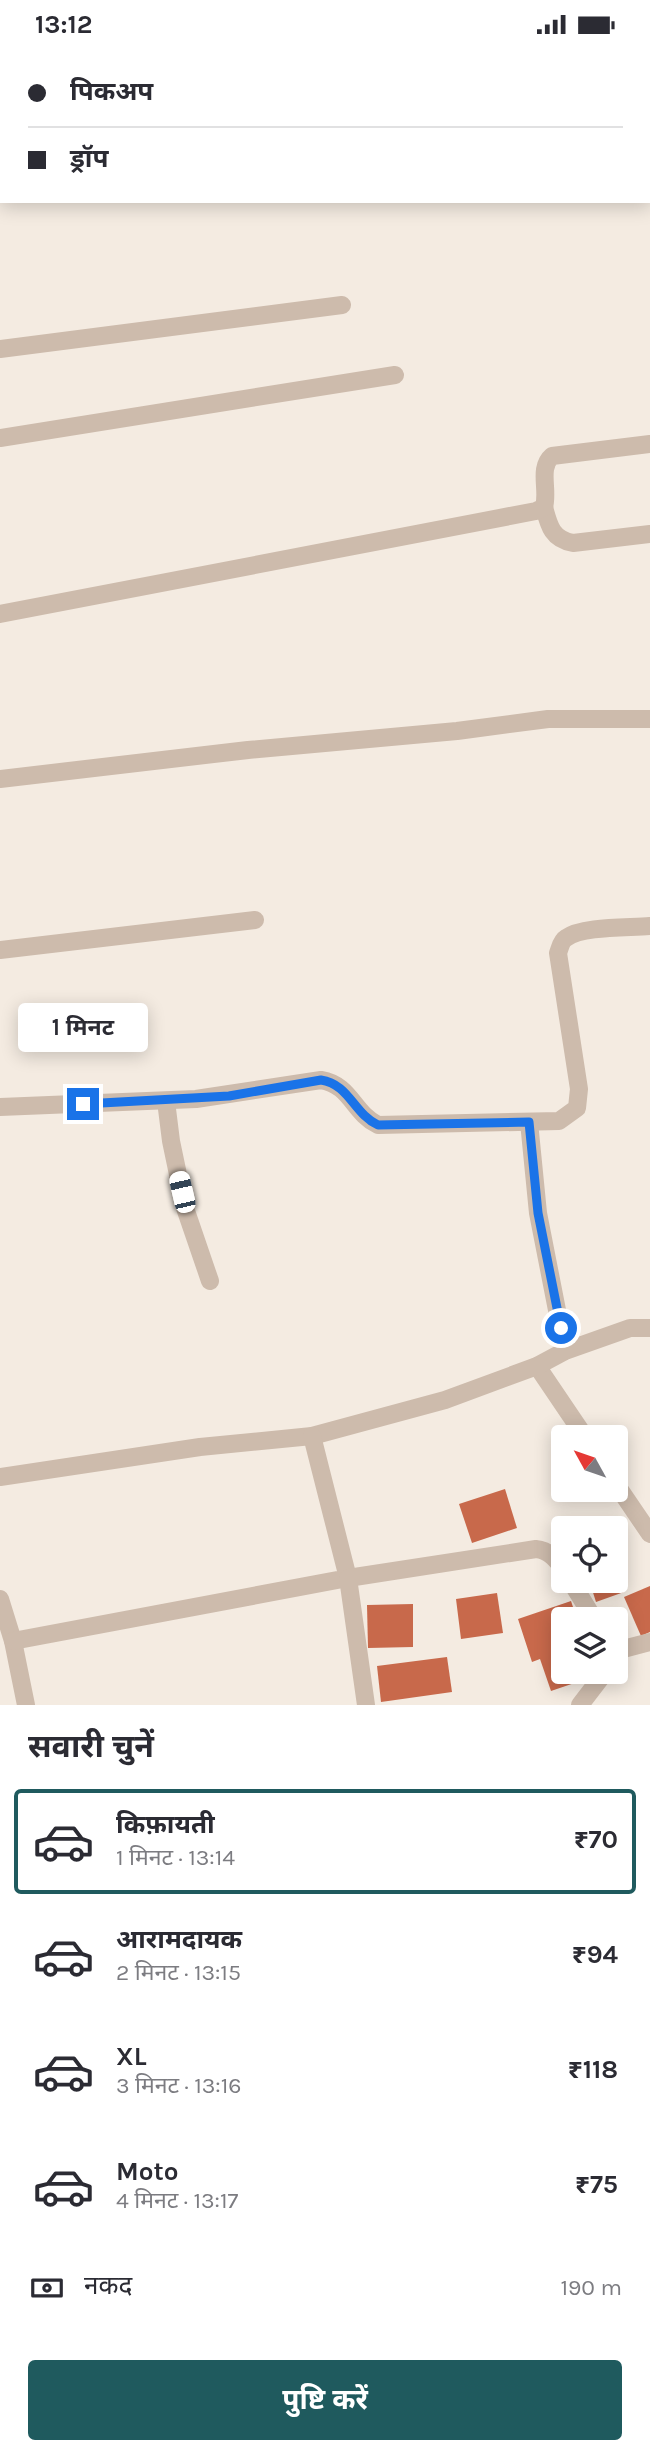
<!DOCTYPE html>
<html lang="hi">
<head>
<meta charset="utf-8">
<style>
	:root { --surface:#fff; --page:#f7f7f7; --text:#2b2b33; --muted:#7c7c81; --line:#e1e1e2; --accent:#1f5a5e }
	body { margin:0; font-family:Karla,"Noto Sans Devanagari",sans-serif; background:var(--page); color:var(--text); height:100vh; display:flex; flex-direction:column; font-size:26px; white-space:nowrap }
	* { box-sizing:border-box; margin:0 }
	p { font-size:23px; color:var(--muted) }
	.icon { flex:none; width:38px; height:38px; fill:none; stroke:currentColor; stroke-width:2; stroke-linecap:round; stroke-linejoin:round }
	.map { position:relative; height:1656px; overflow:hidden }
	.details { display:flex; flex-direction:column; background:var(--surface); flex:1 }
	.details>* { flex:none }
	.banner { position:absolute; left:0px; top:0px; width:651px; height:154px; box-shadow:0 4px 18px #0003; display:grid; align-content:center; height:154px; padding:0 28px; background:var(--surface) }
	.needle { width:46px; rotate:310deg }
	.buttons { position:absolute; left:551px; top:1376px; display:grid; gap:14px }
	.buttons a { display:grid; place-items:center; width:77px; height:77px; border-radius:7px; background:var(--surface); box-shadow:0 4px 18px #0003; font-size:35px }
	.end { position:absolute; width:32px; height:32px; margin:-16px; border:9px solid #1a73e8; background:#fff; box-shadow:0 0 0 4px #fff }
	.from { border-radius:50% }
	.bubble { position:absolute; height:49px; border-radius:7px; background:var(--surface); box-shadow:0 4px 18px #0003; font-size:23px; font-weight:700; line-height:49px; text-align:center }
	.car { position:absolute; width:21px; height:42px; margin:-21px -10px; border-radius:9px; box-shadow:0 0 5px 2px #0007; background:linear-gradient(#fff 24%,#345 0 40%,#fff 0 76%,#345 0 86%,#fff 0) }
	.banner b { display:flex; align-items:center; gap:24px; height:66px; font-size:26px }
	.banner b+b { border-top:2px solid var(--line) }
	.banner i { width:18px; height:18px; background:var(--text) }
	ul { padding:0; list-style:none }
	li { display:flex; align-items:center; gap:21px; height:105px; margin:0 14px 10px; padding:0 14px; border:4px solid transparent; border-radius:7px }
	li div { flex:1 }
	li b { display:block; font-size:26px }
	li em { font-style:normal; font-weight:700 }
	li.current { border-color:var(--accent) }
	li>.icon { width:63px; height:63px; stroke-width:1.5 }
	h2 { padding:0 28px; font-size:32px; line-height:84px }
	.pay { display:flex; align-items:center; gap:18px; height:77px; padding:0 28px; font-size:26px }
	.pay p { margin-inline-start:auto }
	.cta { display:flex; gap:14px; margin-top:auto; padding:14px 28px }
	.cta a { flex:1; height:80px; border-radius:7px; background:var(--accent); color:#fff; font-size:28px; font-weight:700; line-height:80px; text-align:center }
	.status { display:flex; justify-content:space-between; align-items:center; height:49px; padding:0 35px; background:var(--surface); direction:ltr }
	.status svg { height:19px; fill:currentColor }
	.map>svg:first-child { display:block }
	.building { fill:#c8694b }
	.lines { fill:none; stroke-linecap:round; stroke-linejoin:round }
	.minor { stroke:#cdbbac; stroke-width:18 }
	.route { stroke:#1a73e8; stroke-width:9 }
</style>
</head>
<body>
<div class="status"><b>13:12</b><svg viewBox="0 0 49 12"><path d="M0 12V9h3v3zM5 12V6h3v6zM10 12V3h3v9zM15 12V0h3v12zM26 1h20v11H26zM47 4h2v5h-2z"/></svg></div>
<div class="map">
<svg width="650" height="1656" viewBox="0 0 650 1656">
	<rect width="100%" height="100%" fill="#f4ebe1"/>
	<!-- building -->
	<g class="building">
		<path d="M505,1440l12,39 -45,15 -13,-39z"/>
		<path d="M617,1520l7,23 -28,10 -7,-22h27z"/>
		<path d="M650,1537v46l-9,4 -17,-39z"/>
		<path d="M497,1544l6,40 -42,6 -5,-40z"/>
		<path d="M571,1552l6,18h-13v52h30l1,5 -44,15 -11,-32 -8,3 -14,-43z"/>
		<path d="M413,1555v43l-45,1 -1,-43z"/>
		<path d="M447,1608l5,35 -71,10 -4,-36z"/>
	</g>
	<g class="lines">
		<!-- minor -->
		<g class="minor">
			<path d="M350,0v2"/>
			<path d="M649,131h1"/>
			<path d="M0,300l342,-44"/>
			<path d="M0,389l395,-63"/>
			<path d="M544,458c5,19 8,32 29,36l77,-9"/>
			<path d="M0,565l536,-103 8,-4c5,-17 -6,-39 8,-51l98,-12"/>
			<path d="M0,730l248,-29 209,-19 91,-12h102"/>
			<path d="M0,901l255,-30"/>
			<path d="M166,1052l5,40 14,67 25,73"/>
			<path d="M0,1058l196,-8 125,-19c30,5 32,33 57,45l181,-4 18,-13 2,-19 -21,-136c2,-5 3,-12 8,-15 16,-12 63,-10 84,-12"/>
			<path d="M529,1073l9,91 27,138"/>
			<path d="M537,1317l48,71"/>
			<path d="M0,1428l200,-30 112,-11 133,-36 92,-34 28,-15 65,-23h20"/>
			<path d="M616,1435l34,50"/>
			<path d="M570,1531l24,39"/>
			<path d="M0,1550l13,42 13,64"/>
			<path d="M13,1592l335,-63 -36,-142"/>
			<path d="M616,1598l11,1 23,-6"/>
			<path d="M366,1656l-18,-127 188,-29c13,1 21,11 28,21"/>
			<path d="M580,1656l26,-34"/>
		</g>
	</g>
	<g class="lines">
		<!-- route -->
		<path class="route" d="M83,1055l146,-8 92,-16c28,4 33,34 57,45l151,-3 9,91 23,115"/>
	</g>
</svg>
<div class="buttons">
<a><svg class="needle" viewBox="-14 -14 28 28"><path d="M0-13l5 13h-10z" fill="#e53935"/><path d="M0 13l5-13h-10z" fill="#7c7c81"/></svg></a>
<a><svg class="icon" aria-label="locate" viewBox="0 0 24 24"><circle cx="12" cy="12" r="6"/><path d="M12 2v4M12 18v4M2 12h4M18 12h4"/></svg></a>
<a><svg class="icon" aria-label="layers" viewBox="0 0 24 24"><path d="M12 4l9 5-9 5-9-5zM3 14l9 5 9-5"/></svg></a>
</div>
<i class="end from" style="left:561px;top:1279px"></i>
<i class="end" style="left:83px;top:1055px"></i>
<div class="bubble" style="left:18px;top:954px;width:130px">1 मिनट</div>
<i class="car" style="left:182px;top:1143px;rotate:347deg"></i>
<div class="banner">
<b><i class="from"></i>पिकअप</b>
<b><i></i>ड्रॉप</b>
</div>
</div>
<section class="details">
<h2>सवारी चुनें</h2>
<ul>
<li class="current"><svg class="icon" aria-label="car" viewBox="0 0 24 24"><path d="M5 17H2v-5l4-1 3-4h7l3 4 3 1v5h-3M9 17h6M6 11h13"/><circle cx="7" cy="17" r="2"/><circle cx="17" cy="17" r="2"/></svg><div><b>किफ़ायती</b><p>1 मिनट · 13:14</p></div><em>₹70</em></li>
<li><svg class="icon" aria-label="car" viewBox="0 0 24 24"><path d="M5 17H2v-5l4-1 3-4h7l3 4 3 1v5h-3M9 17h6M6 11h13"/><circle cx="7" cy="17" r="2"/><circle cx="17" cy="17" r="2"/></svg><div><b>आरामदायक</b><p>2 मिनट · 13:15</p></div><em>₹94</em></li>
<li><svg class="icon" aria-label="car" viewBox="0 0 24 24"><path d="M5 17H2v-5l4-1 3-4h7l3 4 3 1v5h-3M9 17h6M6 11h13"/><circle cx="7" cy="17" r="2"/><circle cx="17" cy="17" r="2"/></svg><div><b>XL</b><p>3 मिनट · 13:16</p></div><em>₹118</em></li>
<li><svg class="icon" aria-label="car" viewBox="0 0 24 24"><path d="M5 17H2v-5l4-1 3-4h7l3 4 3 1v5h-3M9 17h6M6 11h13"/><circle cx="7" cy="17" r="2"/><circle cx="17" cy="17" r="2"/></svg><div><b>Moto</b><p>4 मिनट · 13:17</p></div><em>₹75</em></li>
</ul>
<div class="pay"><svg class="icon" aria-label="cash" viewBox="0 0 24 24"><path d="M3 7h18v10H3z"/><circle cx="12" cy="12" r="2"/></svg>नकद<p>190 m</p></div>
<div class="cta"><a>पुष्टि करें</a></div>
</section>
</body>
</html>
